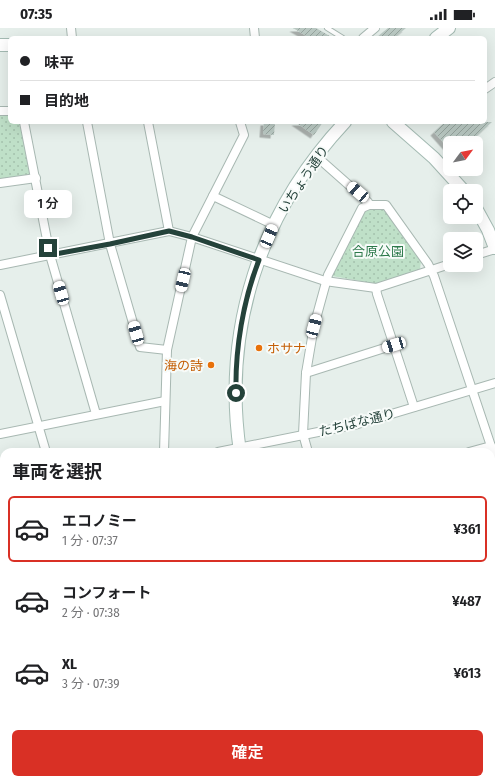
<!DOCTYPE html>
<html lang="ja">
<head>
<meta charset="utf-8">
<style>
	:root { --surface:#fff; --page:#f6f6f6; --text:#202124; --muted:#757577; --line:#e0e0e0; --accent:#d93025 }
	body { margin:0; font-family:"Fira Sans Condensed","Noto Sans JP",sans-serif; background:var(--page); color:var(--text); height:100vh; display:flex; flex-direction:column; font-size:15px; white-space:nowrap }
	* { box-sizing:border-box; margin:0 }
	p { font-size:13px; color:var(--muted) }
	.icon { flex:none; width:22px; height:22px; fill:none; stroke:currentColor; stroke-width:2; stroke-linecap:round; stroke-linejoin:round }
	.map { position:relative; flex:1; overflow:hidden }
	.side { position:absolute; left:0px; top:420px; width:495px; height:336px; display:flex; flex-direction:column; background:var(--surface); border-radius:12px 12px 0 0; box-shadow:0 4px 16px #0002 }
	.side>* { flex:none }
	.top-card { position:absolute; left:8px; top:8px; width:479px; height:88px; border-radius:6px; box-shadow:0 4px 16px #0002; display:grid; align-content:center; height:88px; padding:0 12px; background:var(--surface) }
	.needle { width:26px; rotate:58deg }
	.controls { position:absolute; left:443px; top:108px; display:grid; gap:8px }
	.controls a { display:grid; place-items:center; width:40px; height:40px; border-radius:6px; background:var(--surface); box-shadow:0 4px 16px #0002; font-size:20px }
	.end { position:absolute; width:18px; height:18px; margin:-9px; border:5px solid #24423a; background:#fff; box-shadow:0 0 0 2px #fff }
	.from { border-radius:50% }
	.bubble { position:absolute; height:28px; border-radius:6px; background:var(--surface); box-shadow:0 4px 16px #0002; font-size:13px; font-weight:600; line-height:28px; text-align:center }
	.car { position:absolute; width:12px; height:24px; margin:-12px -6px; border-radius:5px; box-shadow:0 0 3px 1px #0007; background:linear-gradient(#fff 24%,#345 0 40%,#fff 0 76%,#345 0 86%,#fff 0) }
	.top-card b { display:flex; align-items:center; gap:14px; height:38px; font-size:15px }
	.top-card b+b { border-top:1px solid var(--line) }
	.top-card i { width:10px; height:10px; background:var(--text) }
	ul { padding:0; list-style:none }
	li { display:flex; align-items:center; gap:12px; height:66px; margin:0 8px 6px; padding:0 4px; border:2px solid transparent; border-radius:6px }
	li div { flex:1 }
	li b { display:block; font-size:15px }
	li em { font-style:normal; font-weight:600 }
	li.current { border-color:var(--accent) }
	li>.icon { width:36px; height:36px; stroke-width:1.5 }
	h2 { padding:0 12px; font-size:18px; line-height:48px }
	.action { display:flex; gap:8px; margin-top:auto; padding:8px 12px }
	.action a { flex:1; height:46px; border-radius:6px; background:var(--accent); color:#fff; font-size:16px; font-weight:600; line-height:46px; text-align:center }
	.status { display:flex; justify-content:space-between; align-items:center; height:28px; padding:0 20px; background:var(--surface); direction:ltr }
	.status svg { height:11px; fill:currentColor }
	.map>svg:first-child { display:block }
	.grass { fill:url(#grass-dots) }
	.building { fill:url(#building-hatch); filter:url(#shadow) }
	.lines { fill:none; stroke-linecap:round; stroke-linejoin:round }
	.lane-casing { stroke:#a8b8b2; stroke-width:6 }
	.street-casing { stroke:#a8b8b2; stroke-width:10 }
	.secondary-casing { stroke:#a4bbb3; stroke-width:14 }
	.lane { stroke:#fff; stroke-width:4 }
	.street { stroke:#fff; stroke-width:8 }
	.secondary { stroke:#fff; stroke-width:12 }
	.route { stroke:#24423a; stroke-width:5 }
	.food-dot { fill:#e8710a; stroke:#f7fbf9; stroke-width:1.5 }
	.labels { text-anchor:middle; stroke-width:4; stroke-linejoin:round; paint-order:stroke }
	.street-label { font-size:13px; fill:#24423a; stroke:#f7fbf9 }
	.park-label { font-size:13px; fill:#2d7a4b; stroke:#f7fbf9 }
	.food-label { font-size:13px; fill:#c56008; stroke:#f7fbf9; text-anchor:start }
</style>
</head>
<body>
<div class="status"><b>07:35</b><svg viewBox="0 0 49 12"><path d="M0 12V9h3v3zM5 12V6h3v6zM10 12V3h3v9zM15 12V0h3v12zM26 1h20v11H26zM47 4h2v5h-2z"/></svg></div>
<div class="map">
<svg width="495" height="756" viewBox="0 0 495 756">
	<defs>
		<pattern id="grass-dots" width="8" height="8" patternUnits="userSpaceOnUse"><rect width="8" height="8" fill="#bfe0c8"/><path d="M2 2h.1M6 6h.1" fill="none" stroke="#a4c1ad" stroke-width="1.8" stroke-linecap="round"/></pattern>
		<pattern id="building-hatch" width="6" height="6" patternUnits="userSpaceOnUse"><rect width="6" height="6" fill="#bbcac4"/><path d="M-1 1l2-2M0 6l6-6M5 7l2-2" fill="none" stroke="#98a6a0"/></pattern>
		<filter id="shadow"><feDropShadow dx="-3.5" dy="3.5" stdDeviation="0" flood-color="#0004"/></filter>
	</defs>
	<rect width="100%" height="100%" fill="#e6efeb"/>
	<!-- grass -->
	<g class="grass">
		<path d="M0,83h10v11h14l12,56 -36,5z"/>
		<path d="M371,181l15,1 35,50 -1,10 -43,14 -45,-8 32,-64z"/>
	</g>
	<!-- building -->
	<g class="building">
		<path d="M293,0h23l17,10h-23z"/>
		<path d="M388,0h18l-12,10h-18z"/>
		<path d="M264,94h11l-1,13 -11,-1z"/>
		<path d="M295,94h28l-9,13z"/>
		<path d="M445,94h47l-23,21h-19v7l-16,-18z"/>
	</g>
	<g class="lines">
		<!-- lane casing -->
		<g class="lane-casing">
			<path id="lane" d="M327,0l16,10"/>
		</g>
		<!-- street casing -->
		<g class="street-casing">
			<g id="street">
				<path d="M71,0l1,10"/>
				<path d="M254,0l1,10"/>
				<path d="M363,10l12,-10"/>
				<path d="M485,61l10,-7"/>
				<path d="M0,83h10"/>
				<path d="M24,94l26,133 46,159"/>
				<path d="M87,94l23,122 30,103 27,3"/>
				<path d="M148,94l21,109"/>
				<path d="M316,128l52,46 1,3"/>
				<path d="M0,155l36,-5"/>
				<path d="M213,168l61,29"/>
				<path d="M476,227l19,-6"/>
				<path d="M0,237l169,-34 23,6 133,44 51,7 74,-24"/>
				<path d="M376,260l1,6 37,113"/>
				<path d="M0,267l46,157"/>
				<path d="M306,345l88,-28"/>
				<path d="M0,406l165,-33"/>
				<path d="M164,424l3,-102 25,-113 52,-102 -4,-13"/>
				<path d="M218,424l140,-28 137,-41"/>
				<path d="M308,424l-5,-18 3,-61 8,-47 14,-51 34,-67 7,-3h17l42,59 6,12 61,182"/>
				<path d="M469,424l22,-6"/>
				<path d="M0,472l4,-1"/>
				<path d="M491,558l4,-1"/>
				<path d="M491,624l4,13"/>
				<path d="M491,727l4,-1"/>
				<path d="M74,752l1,4"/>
				<path d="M470,752l1,4"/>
				<path d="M41,756l15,-4"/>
				<path d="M263,756l9,-3"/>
				<path d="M393,756l13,-4"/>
			</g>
		</g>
		<!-- secondary casing -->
		<g class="secondary-casing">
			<g id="secondary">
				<path d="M436,10l13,-10"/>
				<path d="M0,17h10"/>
				<path d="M393,94l41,36 30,33"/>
				<path d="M476,180l12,22 7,18"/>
				<path d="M240,424c-18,-124 20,-239 105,-330"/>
				<path d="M0,718l4,14"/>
				<path d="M10,752l1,4"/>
				<path d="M339,752l1,4"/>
			</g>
		</g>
		<!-- lane -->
		<use href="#lane" class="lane"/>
		<!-- street -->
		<use href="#street" class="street"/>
		<!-- secondary -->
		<use href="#secondary" class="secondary"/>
	</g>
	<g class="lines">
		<!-- route -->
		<path class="route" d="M48,220l2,7 60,-11 59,-13 23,6 67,23c-16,41 -24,89 -23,133"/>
	</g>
	<!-- markers -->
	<g class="food-dot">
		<circle cx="259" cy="320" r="4"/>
		<circle cx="211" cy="337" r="4"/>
	</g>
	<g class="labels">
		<!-- street labels -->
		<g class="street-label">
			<text transform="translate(303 151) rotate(-56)" y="5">いちょう通り</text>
			<text transform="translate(357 394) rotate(-14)" y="5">たちばな通り</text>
		</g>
		<!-- park labels -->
		<g class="park-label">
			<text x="378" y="228">合原公園</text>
		</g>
		<!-- food labels -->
		<g class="food-label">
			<text x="267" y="325">ホサナ</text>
			<text x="203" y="342" text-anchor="end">海の詩</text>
		</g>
	</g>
</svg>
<div class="controls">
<a><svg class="needle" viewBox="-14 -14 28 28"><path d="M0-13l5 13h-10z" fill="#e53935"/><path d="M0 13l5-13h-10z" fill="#757577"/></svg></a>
<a><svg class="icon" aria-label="locate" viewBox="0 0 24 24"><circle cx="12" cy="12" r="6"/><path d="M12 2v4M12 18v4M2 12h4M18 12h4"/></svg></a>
<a><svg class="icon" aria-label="layers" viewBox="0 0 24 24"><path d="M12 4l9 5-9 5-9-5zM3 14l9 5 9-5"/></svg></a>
</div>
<i class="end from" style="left:236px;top:365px"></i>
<i class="end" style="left:48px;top:220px"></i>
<div class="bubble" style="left:24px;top:162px;width:48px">1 分</div>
<i class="car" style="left:358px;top:164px;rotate:311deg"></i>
<i class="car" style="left:269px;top:208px;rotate:23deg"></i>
<i class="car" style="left:183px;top:252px;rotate:193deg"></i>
<i class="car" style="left:61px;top:265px;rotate:344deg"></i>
<i class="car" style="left:314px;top:298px;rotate:15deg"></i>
<i class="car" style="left:136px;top:305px;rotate:344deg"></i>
<i class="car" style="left:394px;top:317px;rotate:253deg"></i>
<div class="top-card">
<b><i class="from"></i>味平</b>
<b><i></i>目的地</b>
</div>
<section class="side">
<h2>車両を選択</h2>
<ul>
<li class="current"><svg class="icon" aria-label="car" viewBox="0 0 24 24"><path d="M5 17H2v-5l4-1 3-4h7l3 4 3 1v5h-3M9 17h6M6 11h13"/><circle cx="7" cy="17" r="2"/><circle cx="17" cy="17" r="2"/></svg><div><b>エコノミー</b><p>1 分 · 07:37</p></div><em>¥361</em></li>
<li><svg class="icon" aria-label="car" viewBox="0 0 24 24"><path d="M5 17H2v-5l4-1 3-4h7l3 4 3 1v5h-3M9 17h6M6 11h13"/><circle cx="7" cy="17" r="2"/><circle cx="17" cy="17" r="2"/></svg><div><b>コンフォート</b><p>2 分 · 07:38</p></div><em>¥487</em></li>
<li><svg class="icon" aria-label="car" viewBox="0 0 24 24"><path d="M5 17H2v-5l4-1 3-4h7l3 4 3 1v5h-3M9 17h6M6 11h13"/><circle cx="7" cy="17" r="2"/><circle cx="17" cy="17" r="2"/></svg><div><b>XL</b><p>3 分 · 07:39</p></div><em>¥613</em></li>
</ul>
<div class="action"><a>確定</a></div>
</section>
</div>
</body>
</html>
